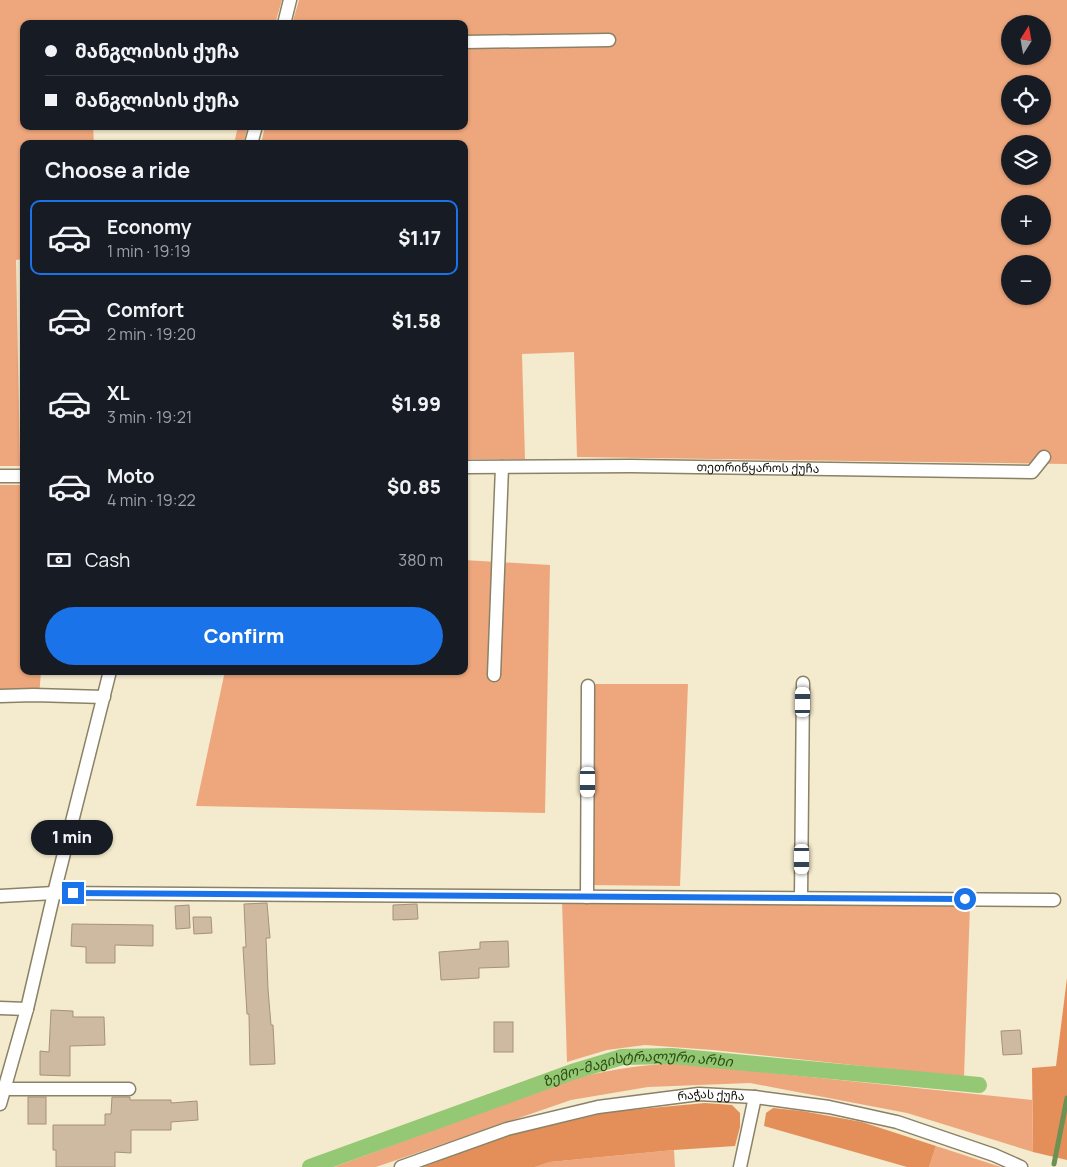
<!DOCTYPE html>
<html lang="en">
<head>
<meta charset="utf-8">
<style>
	:root { --surface:#171b24; --page:#20242c; --text:#f1f3f6; --muted:#9ea1a6; --line:#363941; --accent:#1a73e8 }
	body { margin:0; font-family:Manrope,"Noto Sans Georgian",sans-serif; background:var(--page); color:var(--text); height:100vh; display:flex; flex-direction:column; font-size:19px; white-space:nowrap }
	* { box-sizing:border-box; margin:0 }
	p { font-size:16px; color:var(--muted) }
	.icon { flex:none; width:28px; height:28px; fill:none; stroke:currentColor; stroke-width:2; stroke-linecap:round; stroke-linejoin:round }
	.map { position:relative; flex:1; overflow:hidden }
	.panel { position:absolute; left:20px; top:140px; width:448px; height:535px; display:flex; flex-direction:column; background:var(--surface); border-radius:10px; box-shadow:0 1px 4px #0004 }
	.panel>* { flex:none }
	.top-card { position:absolute; left:20px; top:20px; width:448px; height:110px; border-radius:10px; box-shadow:0 1px 4px #0004; display:grid; align-content:center; height:110px; padding:0 25px; background:var(--surface) }
	.needle { width:32px; rotate:11deg }
	.controls { position:absolute; left:1001px; top:15px; display:grid; gap:10px }
	.controls a { display:grid; place-items:center; width:50px; height:50px; border-radius:50%; background:var(--surface); box-shadow:0 1px 4px #0004; font-size:25px }
	.end { position:absolute; width:22px; height:22px; margin:-11px; border:6px solid #1a73e8; background:#fff; box-shadow:0 0 0 2px #fff }
	.from { border-radius:50% }
	.bubble { position:absolute; height:35px; border-radius:18px; background:var(--surface); box-shadow:0 1px 4px #0004; font-size:16px; font-weight:800; line-height:35px; text-align:center }
	.car { position:absolute; width:15px; height:30px; margin:-15px -8px; border-radius:6px; box-shadow:0 0 4px 1px #0007; background:linear-gradient(#fff 24%,#345 0 40%,#fff 0 76%,#345 0 86%,#fff 0) }
	.top-card b { display:flex; align-items:center; gap:18px; height:48px; font-size:19px }
	.top-card b+b { border-top:1px solid var(--line) }
	.top-card i { width:12px; height:12px; background:var(--text) }
	ul { padding:0; list-style:none }
	li { display:flex; align-items:center; gap:15px; height:75px; margin:0 10px 8px; padding:0 15px; border:2px solid transparent; border-radius:10px }
	li div { flex:1 }
	li b { display:block; font-size:19px }
	li em { font-style:normal; font-weight:800 }
	li.on { border-color:var(--accent) }
	li>.icon { width:45px; height:45px; stroke-width:1.5 }
	h2 { padding:0 25px; font-size:22px; line-height:60px }
	.pay { display:flex; align-items:center; gap:12px; height:55px; padding:0 25px; font-size:19px }
	.pay p { margin-inline-start:auto }
	.primary-button { display:flex; gap:10px; margin-top:auto; padding:10px 25px }
	.primary-button a { flex:1; height:58px; border-radius:30px; background:var(--accent); color:#fff; font-size:20px; font-weight:800; line-height:58px; text-align:center }
	.map>svg:first-child { display:block }
	.green { fill:#eea77d; fill-rule:evenodd }
	.forest { fill:#e48e5a }
	.lines { fill:none; stroke-linecap:round; stroke-linejoin:round }
	.stream { stroke:#6d9053; stroke-width:5 }
	.canal { stroke:#94c874; stroke-width:16 }
	.building { fill:#cebaa1; stroke:#a5927a }
	.street-casing { stroke:#8a8266; stroke-width:15 }
	.street { stroke:#fff; stroke-width:12 }
	.route { stroke:#1a73e8; stroke-width:6 }
	.labels { text-anchor:middle; stroke-width:5; stroke-linejoin:round; paint-order:stroke }
	.street-label { font-size:12px; fill:#120f05; stroke:#fff }
	.water-label { font-size:14px; font-style:italic; fill:#2b4c13; stroke:#fff }
</style>
</head>
<body>
<div class="map">
<svg width="1067" height="1167" viewBox="0 0 1067 1167">
	<rect width="100%" height="100%" fill="#f4eacd"/>
	<!-- green -->
	<g class="green">
		<path d="M0,0h282l-7,24h-251v102h69l1,18h-70v115l-8,1 4,206h-20z"/>
		<path d="M299,0h768v464l-490,-7 -3,-105 -52,2 3,105h-61v-315h-203l4,-18h199v-102h-172zM1010,24h32v32h-32zM1010,84h32v32h-32zM1010,144h32v32h-32zM1010,204h32v32h-32zM1010,264h32v32h-32z"/>
		<path d="M238,126h10l-5,18h-9z"/>
		<path d="M0,485h24v186h17l-2,27 -39,2z"/>
		<path d="M464,560l86,5 -5,248 -349,-7 29,-135h239z"/>
		<path d="M592,684h96l-8,202 -94,-1z"/>
		<path d="M562,901l408,5 -6,171 -251,-27 -68,-5 -38,5 -40,12z"/>
		<path d="M674,1063l358,37 1,52 -126,-39 -157,-30 -102,4 -77,13 -195,67h-42l232,-86c39,-11 69,-15 108,-18z"/>
		<path d="M936,1146l65,21h-72z"/>
		<path d="M674,1150l1,17h-140l15,-5z"/>
	</g>
	<!-- forest -->
	<g class="forest">
		<path d="M1067,978v182l-34,-8 -1,-84 24,-2z"/>
		<path d="M705,1103l27,2 8,8v14l-5,19 -61,4 -124,12 -15,5h-112l80,-30 105,-25z"/>
		<path d="M773,1108l29,3 60,11 74,24 -7,21h-22l-143,-41 2,-13z"/>
	</g>
	<g class="lines">
		<!-- stream -->
		<path class="stream" d="M1054,1164l13,-66"/>
		<!-- canal -->
		<path class="canal" id="s1" d="M310,1167l262,-95 50,-15 50,-1 307,29"/>
	</g>
	<!-- building -->
	<g class="building">
		<path d="M267,903l3,35h-4l2,51 3,36h2l2,39 -25,1 -1,-51h-2l-4,-67h3l-2,-43z"/>
		<path d="M417,904l1,15 -25,1v-15z"/>
		<path d="M189,905l1,23 -14,1 -1,-23z"/>
		<path d="M193,917h18l1,16 -18,1z"/>
		<path d="M72,924l81,1v21l-38,-1v18h-29v-16l-15,-1z"/>
		<path d="M508,941l1,26 -30,1v10l-38,2 -2,-28 41,-3v-7z"/>
		<path d="M51,1010l22,1v6h31l1,28 -35,1v30l-30,-1v-24l9,1z"/>
		<rect x="494" y="1022" width="19" height="30"/>
		<path d="M1020,1030l2,24 -19,1 -2,-24z"/>
		<rect x="28" y="1097" width="18" height="27"/>
		<path d="M112,1097h18v3h41v3l26,-2 1,19 -27,2v8h-40v23l-16,-1v15h-59v-17h-3v-25h52v-11h6z"/>
	</g>
	<g class="lines">
		<!-- street casing -->
		<g class="street-casing">
			<g id="street">
				<path d="M284,24l6,-24"/>
				<path d="M464,42l145,-2"/>
				<path d="M251,144l5,-18"/>
				<path id="s2" d="M464,467l167,-1 401,6 12,-15"/>
				<path d="M0,476h24"/>
				<path d="M494,675l8,-208"/>
				<path d="M0,696l34,-1 70,2"/>
				<path d="M0,896l54,-3 1000,7"/>
				<path d="M587,897l1,-211"/>
				<path d="M801,898l2,-215"/>
				<path d="M0,1008l27,1"/>
				<path d="M4,1089h125"/>
				<path d="M0,1104l27,-95 27,-116 56,-222"/>
				<path id="s3" d="M401,1167l106,-38 91,-22 101,-13 56,3 74,10 68,15 97,33 27,12"/>
				<path d="M740,1167l15,-70"/>
			</g>
		</g>
		<!-- street -->
		<use href="#street" class="street"/>
	</g>
	<g class="lines">
		<!-- route -->
		<path class="route" d="M73,893l892,6"/>
	</g>
	<g class="labels">
		<!-- street labels -->
		<g class="street-label">
			<text dy="4" stroke="none"><textPath href="#s2" startOffset="294">თეთრიწყაროს ქუჩა</textPath></text>
			<text dy="4" stroke="none"><textPath href="#s3" startOffset="320">რაჭას ქუჩა</textPath></text>
		</g>
		<!-- water labels -->
		<g class="water-label">
			<text dy="5" stroke="none"><textPath href="#s1" startOffset="345">ზემო-მაგისტრალური არხი</textPath></text>
		</g>
	</g>
</svg>
<div class="controls">
<a><svg class="needle" viewBox="-14 -14 28 28"><path d="M0-13l5 13h-10z" fill="#e53935"/><path d="M0 13l5-13h-10z" fill="#9ea1a6"/></svg></a>
<a><svg class="icon" aria-label="locate" viewBox="0 0 24 24"><circle cx="12" cy="12" r="6"/><path d="M12 2v4M12 18v4M2 12h4M18 12h4"/></svg></a>
<a><svg class="icon" aria-label="layers" viewBox="0 0 24 24"><path d="M12 4l9 5-9 5-9-5zM3 14l9 5 9-5"/></svg></a>
<a>+</a>
<a>−</a>
</div>
<i class="end from" style="left:965px;top:899px"></i>
<i class="end" style="left:73px;top:893px"></i>
<div class="bubble" style="left:31px;top:820px;width:82px">1 min</div>
<i class="car" style="left:803px;top:702px;rotate:0deg"></i>
<i class="car" style="left:588px;top:782px;rotate:180deg"></i>
<i class="car" style="left:802px;top:859px;rotate:180deg"></i>
<div class="top-card">
<b><i class="from"></i>მანგლისის ქუჩა</b>
<b><i></i>მანგლისის ქუჩა</b>
</div>
<section class="panel">
<h2>Choose a ride</h2>
<ul>
<li class="on"><svg class="icon" aria-label="car" viewBox="0 0 24 24"><path d="M5 17H2v-5l4-1 3-4h7l3 4 3 1v5h-3M9 17h6M6 11h13"/><circle cx="7" cy="17" r="2"/><circle cx="17" cy="17" r="2"/></svg><div><b>Economy</b><p>1 min · 19:19</p></div><em>$1.17</em></li>
<li><svg class="icon" aria-label="car" viewBox="0 0 24 24"><path d="M5 17H2v-5l4-1 3-4h7l3 4 3 1v5h-3M9 17h6M6 11h13"/><circle cx="7" cy="17" r="2"/><circle cx="17" cy="17" r="2"/></svg><div><b>Comfort</b><p>2 min · 19:20</p></div><em>$1.58</em></li>
<li><svg class="icon" aria-label="car" viewBox="0 0 24 24"><path d="M5 17H2v-5l4-1 3-4h7l3 4 3 1v5h-3M9 17h6M6 11h13"/><circle cx="7" cy="17" r="2"/><circle cx="17" cy="17" r="2"/></svg><div><b>XL</b><p>3 min · 19:21</p></div><em>$1.99</em></li>
<li><svg class="icon" aria-label="car" viewBox="0 0 24 24"><path d="M5 17H2v-5l4-1 3-4h7l3 4 3 1v5h-3M9 17h6M6 11h13"/><circle cx="7" cy="17" r="2"/><circle cx="17" cy="17" r="2"/></svg><div><b>Moto</b><p>4 min · 19:22</p></div><em>$0.85</em></li>
</ul>
<div class="pay"><svg class="icon" aria-label="cash" viewBox="0 0 24 24"><path d="M3 7h18v10H3z"/><circle cx="12" cy="12" r="2"/></svg>Cash<p>380 m</p></div>
<div class="primary-button"><a>Confirm</a></div>
</section>
</div>
</body>
</html>
